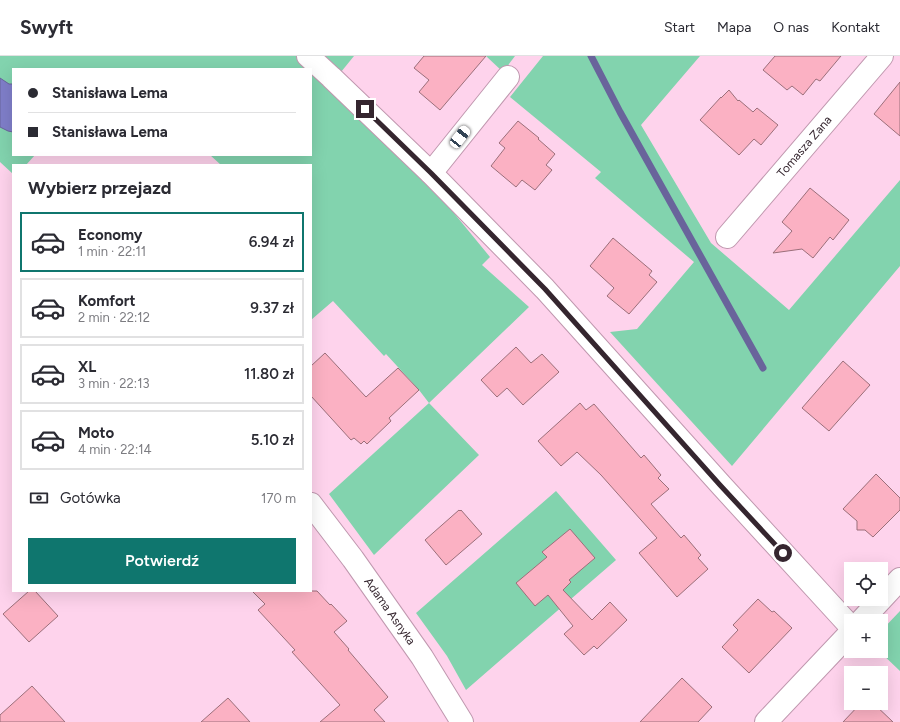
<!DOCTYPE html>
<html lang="pl">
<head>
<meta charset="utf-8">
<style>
	:root { --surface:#fff; --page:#f7f7f7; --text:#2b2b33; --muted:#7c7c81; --line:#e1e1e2; --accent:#0f766e }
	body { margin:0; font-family:Figtree,sans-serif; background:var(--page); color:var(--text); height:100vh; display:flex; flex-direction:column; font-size:15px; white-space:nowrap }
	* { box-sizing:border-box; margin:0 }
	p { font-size:13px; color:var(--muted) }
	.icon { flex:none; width:22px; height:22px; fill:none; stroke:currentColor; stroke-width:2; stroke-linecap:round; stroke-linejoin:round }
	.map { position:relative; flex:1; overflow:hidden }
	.sheet { position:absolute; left:12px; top:108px; width:300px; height:428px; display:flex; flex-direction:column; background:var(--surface); border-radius:0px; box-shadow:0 4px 16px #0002 }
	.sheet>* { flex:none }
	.hud { position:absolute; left:12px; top:12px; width:300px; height:88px; border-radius:0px; box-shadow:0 4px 16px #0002; display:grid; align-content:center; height:88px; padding:0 16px; background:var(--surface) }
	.controls { position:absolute; left:844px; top:506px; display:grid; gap:8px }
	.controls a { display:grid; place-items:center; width:44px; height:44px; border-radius:0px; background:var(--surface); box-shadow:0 4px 16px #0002; font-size:20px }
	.end { position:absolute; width:18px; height:18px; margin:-9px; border:5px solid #35262f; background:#fff; box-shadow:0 0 0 2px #fff }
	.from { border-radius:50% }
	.car { position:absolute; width:12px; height:24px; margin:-12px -6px; border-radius:5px; box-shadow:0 0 3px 1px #0007; background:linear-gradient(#fff 24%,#345 0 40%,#fff 0 76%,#345 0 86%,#fff 0) }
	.hud b { display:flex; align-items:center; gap:14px; height:38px; font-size:15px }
	.hud b+b { border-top:1px solid var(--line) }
	.hud i { width:10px; height:10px; background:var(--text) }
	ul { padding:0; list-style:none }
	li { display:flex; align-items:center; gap:12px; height:60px; margin:0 8px 6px; padding:0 8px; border:2px solid var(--line); border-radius:0px }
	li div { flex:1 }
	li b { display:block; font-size:15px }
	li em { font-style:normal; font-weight:600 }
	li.current { border-color:var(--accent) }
	li>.icon { width:36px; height:36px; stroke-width:1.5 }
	h2 { padding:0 16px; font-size:18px; line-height:48px }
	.pay { display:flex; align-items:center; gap:10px; height:44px; padding:0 16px; font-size:15px }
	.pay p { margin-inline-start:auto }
	.cta { display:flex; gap:8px; margin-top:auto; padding:8px 16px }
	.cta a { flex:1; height:46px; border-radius:0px; background:var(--accent); color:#fff; font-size:16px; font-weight:600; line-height:46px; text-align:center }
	header { display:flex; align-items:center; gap:24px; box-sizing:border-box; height:56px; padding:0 20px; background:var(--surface); border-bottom:1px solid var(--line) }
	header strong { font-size:19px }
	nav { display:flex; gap:22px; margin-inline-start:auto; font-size:14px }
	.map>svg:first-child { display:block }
	.green { fill:#82d3ae }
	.water { fill:#7f7ec9; stroke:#69649b }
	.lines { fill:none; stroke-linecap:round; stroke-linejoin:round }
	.stream { stroke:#69649b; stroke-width:7 }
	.building { fill:#fbb1c3; stroke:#9b6f7a }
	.minor-casing { stroke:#c098af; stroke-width:24 }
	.minor { stroke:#fff; stroke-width:22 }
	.route { stroke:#35262f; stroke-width:5 }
	.labels { text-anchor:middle; stroke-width:3; stroke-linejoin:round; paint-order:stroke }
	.street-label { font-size:12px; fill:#35262f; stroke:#fff }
</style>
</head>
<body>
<header>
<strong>Swyft</strong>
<nav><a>Start</a><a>Mapa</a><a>O nas</a><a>Kontakt</a></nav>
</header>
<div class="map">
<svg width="900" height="666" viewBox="0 0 900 666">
	<rect width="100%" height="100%" fill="#fed3ec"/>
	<!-- green -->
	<g class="green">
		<path d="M0,0h298l85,83 61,62 46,56 -8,8 47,42 -100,96 50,52 -105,100 -45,-61 100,-91 -10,-13 -33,-36 -2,2 -51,-55 -22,19v-155h-90l-11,-10h101v-86h-298v86h22l-9,10h-13v9l-13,-12z"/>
		<path d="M324,0h30l-13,16z"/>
		<path d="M486,0h29l-12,16z"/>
		<path d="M543,0h157l-59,69 70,118 78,67 111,-130v86l-168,200 -122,-134 27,-3 57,-67 -99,-84 6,-6 -91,-75z"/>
		<path d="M556,435l60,69 -150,130 -19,-34 -31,-43z"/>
		<path d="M900,555v60l-21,-20h2v-20z"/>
	</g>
	<!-- water -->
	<path class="water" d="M0,22l9,6h4v48l-5,-1 -8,-4z"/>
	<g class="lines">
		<!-- stream -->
		<path class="stream" d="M591,0l29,56 143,256"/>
	</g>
	<!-- building -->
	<g class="building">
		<path d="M424,0h62l-46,54 -21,-18 10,-12 -15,-12z"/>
		<path d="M775,0h66l-21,25 -4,-2 -13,16 -11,-9 -5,4 -24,-20z"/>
		<path d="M900,26v54l-26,-22z"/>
		<path d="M729,34l9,11 1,-1 14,12 4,-4 21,17 -17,20 -7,-6 -15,16 -39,-35 21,-23v1z"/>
		<path d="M518,65l21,17 -1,1 17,15 -9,11 6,5 -17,20 -13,-10 -6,7 -25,-21 14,-18 -6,-5z"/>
		<path d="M810,132l39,32 -16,20 -3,-3 -17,21 -11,-9 -29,4 19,-22 -10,-9z"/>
		<path d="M613,182l39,33 -3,4 8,7 -28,32 -22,-18 7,-8 -24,-22z"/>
		<path d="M516,291l15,16 11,-9 17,18 -36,33 -16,-17 -10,9 -16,-17z"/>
		<path d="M325,297l41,44 32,-29 21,22 -30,28 2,3 -24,23 -3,-3 -3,3 -7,-6 -3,2 -40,-44v-30z"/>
		<path d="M843,305l27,24 -41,46 -27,-23z"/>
		<path d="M580,347l6,7 8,-6 47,54 3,-3 17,20 -3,3 11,11 -18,15 30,34 3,-3 17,20 -3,3 10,11 -31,28 -38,-44 18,-15 -56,-63 -24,-23 -16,14 -23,-25z"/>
		<path d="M876,418l24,24v12l-27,27 -8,-7h-8v-9l-14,-12z"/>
		<path d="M459,454l1,1 1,-1 21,24 -36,31 -21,-25z"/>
		<path d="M570,473l25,29 -26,22 2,2 -8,8 29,30 18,-18 17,18 -30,29 -3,-3 -10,9 -20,-21 9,-8 -25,-31 -13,11 -19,-23 31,-26 -5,-5z"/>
		<path d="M29,535h6l23,25 -29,26 -26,-28z"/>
		<path d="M252,535h65l13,14 1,-1 16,17 -13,11 15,17 -1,1 40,47 -14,13 11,12h-65l20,-17 -48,-53 3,-2 -37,-40 7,-6z"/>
		<path d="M758,543l14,13 2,-1 18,17 -43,45 -27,-26 16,-17 -5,-5z"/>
		<path d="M682,622l30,29 -14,15h-58z"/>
		<path d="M32,630l33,36h-65v-7z"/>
		<path d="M228,642l22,24h-49z"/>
		<path d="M861,647h12l20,19h-50z"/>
	</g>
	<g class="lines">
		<!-- minor casing -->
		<g class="minor-casing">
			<g id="minor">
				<path d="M308,0l23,21 100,96 114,116 176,196 130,142"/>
				<path d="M431,117l77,-96"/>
				<path id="s1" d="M727,181l155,-181"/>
				<path id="s2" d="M311,448l42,55 69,98 40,65"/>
				<path d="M861,565l39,-42"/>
				<path d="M766,666l85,-90"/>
			</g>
		</g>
		<!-- minor -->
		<use href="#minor" class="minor"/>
	</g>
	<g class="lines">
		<!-- route -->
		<path class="route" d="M365,53l66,64 114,116 175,196 63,68"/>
	</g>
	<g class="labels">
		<!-- street labels -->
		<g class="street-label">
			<text dy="4" stroke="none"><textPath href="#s1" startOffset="119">Tomasza Zana</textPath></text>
			<text dy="4" stroke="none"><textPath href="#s2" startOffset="133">Adama Asnyka</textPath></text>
		</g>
	</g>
</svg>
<div class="controls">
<a><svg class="icon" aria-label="locate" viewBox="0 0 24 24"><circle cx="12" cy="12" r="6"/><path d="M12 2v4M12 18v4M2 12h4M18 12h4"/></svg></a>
<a>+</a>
<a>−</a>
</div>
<i class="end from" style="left:783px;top:497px"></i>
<i class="end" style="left:365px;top:53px"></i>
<i class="car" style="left:460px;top:81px;rotate:38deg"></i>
<div class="hud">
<b><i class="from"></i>Stanisława Lema</b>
<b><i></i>Stanisława Lema</b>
</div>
<section class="sheet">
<h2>Wybierz przejazd</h2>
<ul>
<li class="current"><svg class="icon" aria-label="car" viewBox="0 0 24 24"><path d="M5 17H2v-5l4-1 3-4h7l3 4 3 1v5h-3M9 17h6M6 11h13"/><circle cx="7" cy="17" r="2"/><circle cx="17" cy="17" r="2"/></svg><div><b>Economy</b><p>1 min · 22:11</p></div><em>6.94 zł</em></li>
<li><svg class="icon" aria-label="car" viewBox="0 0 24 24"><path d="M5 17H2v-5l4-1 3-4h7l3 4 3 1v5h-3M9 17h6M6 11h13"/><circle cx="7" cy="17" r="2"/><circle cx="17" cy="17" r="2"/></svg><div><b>Komfort</b><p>2 min · 22:12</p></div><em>9.37 zł</em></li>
<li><svg class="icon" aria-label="car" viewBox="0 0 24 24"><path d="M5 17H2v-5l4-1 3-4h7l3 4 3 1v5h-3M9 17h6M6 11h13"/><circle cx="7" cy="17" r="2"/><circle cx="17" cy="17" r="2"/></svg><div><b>XL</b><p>3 min · 22:13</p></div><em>11.80 zł</em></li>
<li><svg class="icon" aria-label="car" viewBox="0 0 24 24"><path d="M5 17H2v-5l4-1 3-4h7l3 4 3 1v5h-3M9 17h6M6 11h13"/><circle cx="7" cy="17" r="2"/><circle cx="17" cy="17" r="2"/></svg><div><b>Moto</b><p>4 min · 22:14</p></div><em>5.10 zł</em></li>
</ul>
<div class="pay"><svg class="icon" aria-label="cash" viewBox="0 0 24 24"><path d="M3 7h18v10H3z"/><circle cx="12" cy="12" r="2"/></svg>Gotówka<p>170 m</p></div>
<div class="cta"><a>Potwierdź</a></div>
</section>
</div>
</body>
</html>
